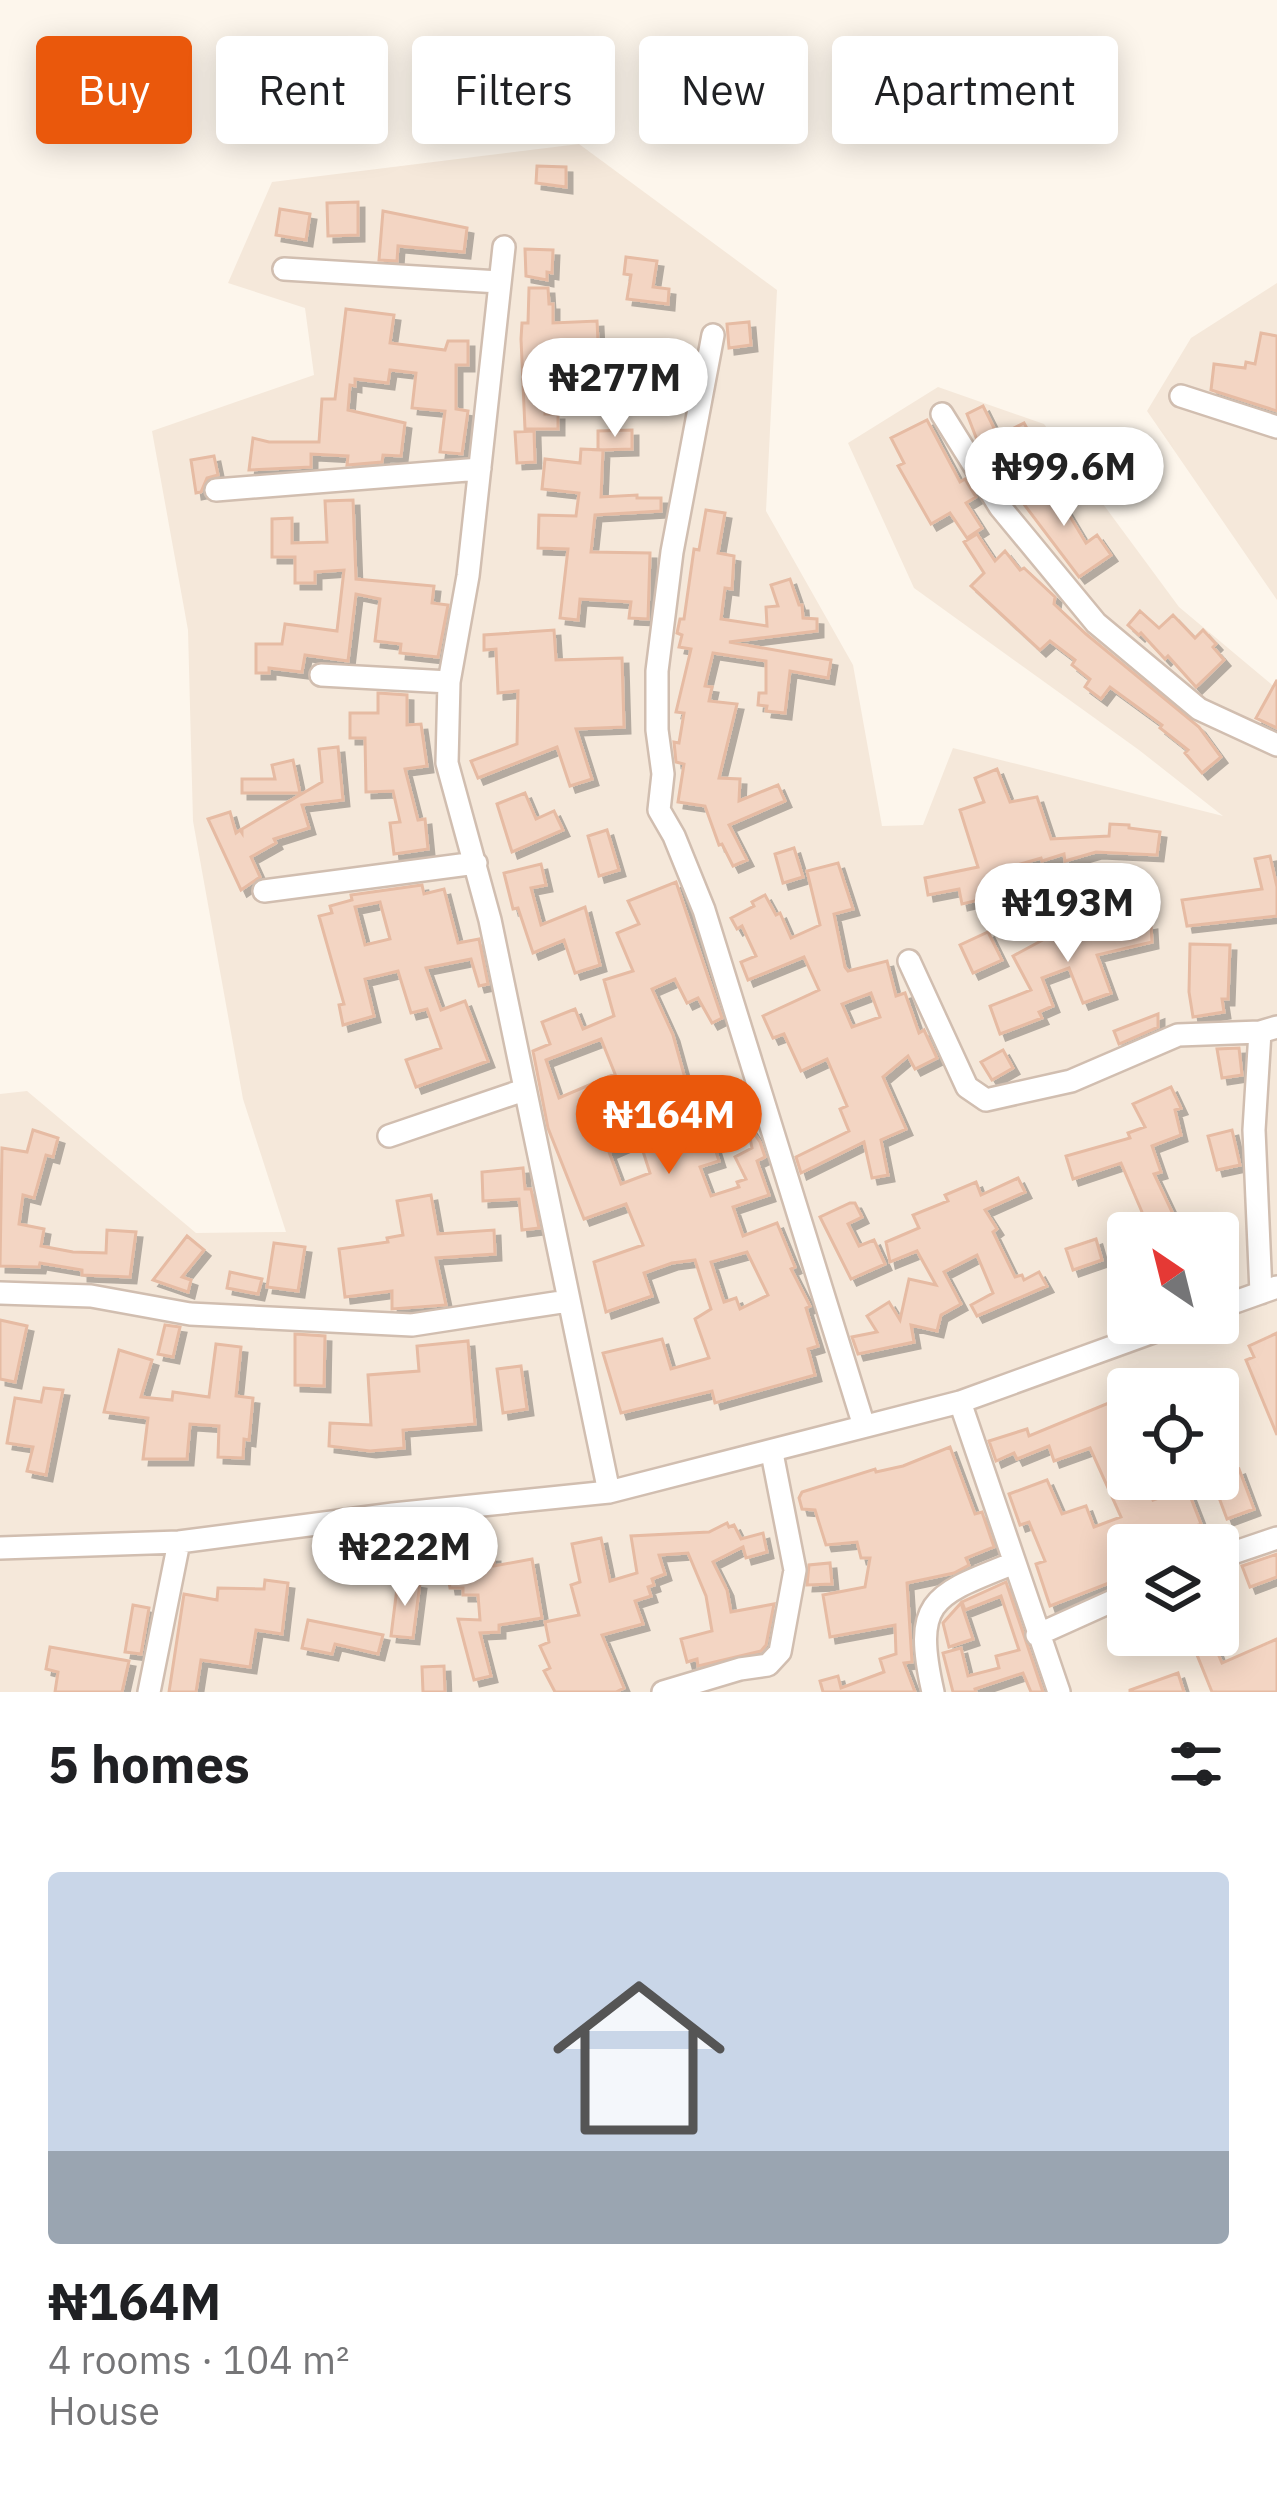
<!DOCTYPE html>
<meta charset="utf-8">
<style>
:root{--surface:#fff;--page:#f2f2f2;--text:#202124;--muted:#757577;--accent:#ea580c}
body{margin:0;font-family:"IBM Plex Sans",sans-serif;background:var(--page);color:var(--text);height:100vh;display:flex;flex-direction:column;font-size:45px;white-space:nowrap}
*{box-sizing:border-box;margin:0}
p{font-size:39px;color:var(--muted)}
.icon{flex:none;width:66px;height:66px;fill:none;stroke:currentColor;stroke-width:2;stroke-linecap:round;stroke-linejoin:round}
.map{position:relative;height:1692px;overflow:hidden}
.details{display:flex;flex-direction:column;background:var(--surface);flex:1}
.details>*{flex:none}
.hud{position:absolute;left:36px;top:36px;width:1206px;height:108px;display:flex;gap:24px}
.needle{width:78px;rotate:325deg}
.buttons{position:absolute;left:1107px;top:1212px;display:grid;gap:24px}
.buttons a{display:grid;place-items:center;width:132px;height:132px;border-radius:12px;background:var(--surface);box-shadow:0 6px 30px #0003;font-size:60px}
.price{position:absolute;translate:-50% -102px;padding:0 27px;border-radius:42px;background:#fff;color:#222;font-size:39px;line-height:78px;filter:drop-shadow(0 3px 6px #0008)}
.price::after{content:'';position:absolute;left:50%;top:72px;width:36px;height:27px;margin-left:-18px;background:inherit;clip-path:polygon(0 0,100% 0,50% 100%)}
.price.current{background:var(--accent);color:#fff}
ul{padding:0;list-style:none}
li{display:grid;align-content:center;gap:24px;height:636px;padding:0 48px}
li span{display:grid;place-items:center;height:372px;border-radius:12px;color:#555}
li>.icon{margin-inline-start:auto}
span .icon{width:216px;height:216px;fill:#fffc;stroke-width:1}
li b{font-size:51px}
h2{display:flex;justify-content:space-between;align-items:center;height:144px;padding:0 48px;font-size:51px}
.pill{padding:0 42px;border-radius:12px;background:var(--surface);box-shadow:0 6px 30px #0003;font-size:42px;line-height:108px}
.pill.current{background:var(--accent);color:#fff}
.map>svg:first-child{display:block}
</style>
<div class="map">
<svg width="1277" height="1692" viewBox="0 0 1277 1692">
<defs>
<filter id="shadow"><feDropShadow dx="6" dy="6" stdDeviation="0" flood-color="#0004"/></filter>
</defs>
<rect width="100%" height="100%" fill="#fdf6ec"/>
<path fill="#f5e8da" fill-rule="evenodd" d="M579 144 777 290 766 511 853 665 882 826 923 825 953 748 1223 816 1139 750 914 588 848 443 938 387 1044 424 1179 607 1277 689V1692H0V1094L27 1091 196 1233 286 1232 243 1099 193 821 188 630 152 431 314 375 305 308 228 283 272 182ZM1128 1233H1218V1323H1128ZM1128 1389H1218V1479H1128ZM1128 1545H1218V1635H1128Z
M1277 283V600L1147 411 1191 338Z"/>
<path fill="#f3d5c3" stroke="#e6bba3" stroke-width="3" fill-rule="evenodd" filter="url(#shadow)" d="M537 166 566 167V187L536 183Z
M358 202V235L328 236 327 203Z
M280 209 310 214 306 240 276 235Z
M383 211 467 228 464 252 398 246 397 261 379 260Z
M525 249 553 250 552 273 547 272V280L526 276Z
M626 257 657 261 653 287 669 289 668 304 627 299 631 275 624 274Z
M529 288H548L549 304H553V323L597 321 598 342 592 343 593 387 545 386V414H558V429H525L521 339 522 323H528Z
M346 309 394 315 390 343 445 350 448 341H468V365H456V409L468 411 462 454 440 452 445 411 412 408 416 373 390 370 388 383 355 379V386L350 385 348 410 405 423 401 456 383 455 382 462 347 465 348 456 311 454V467L249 470 253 438 269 442H319L322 399H335Z
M749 322 751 345 729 348 727 324Z
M1261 333 1277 336V411L1211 390 1214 364 1245 368 1246 362 1255 364Z
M983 406 998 436 1024 423 1034 441 1004 456 1014 470 999 477 979 445 967 414Z
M927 420 960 482 965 479 976 497 966 503 982 528 967 538 950 513 931 524 898 466 904 463 891 438Z
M632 430V449L598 450V431Z
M534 431 535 462 517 463 515 432Z
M581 449 603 450 601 497 637 495V498H661V511L595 515 591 552 650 553 648 619 629 618 631 602 580 599 578 620 560 618 568 549 538 548 539 515 576 516 579 493 542 489 545 459 580 463Z
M214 456 218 475 207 478 201 492 196 493 191 460Z
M1047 478 1086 543 1097 535 1111 555 1079 577 1020 499Z
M353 500 356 579 434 586 432 603 448 605 438 657 400 653 401 644 375 641 380 599 356 594 348 661 305 655 302 672 269 668V673H256V644H282L285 624 337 631 344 570 315 572V583H295V557H272V519L292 518V543L327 542 325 501Z
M706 510 725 513 718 553 734 556 732 589 725 588 721 619 767 626 766 607 778 606 771 585 790 579 799 605H802L803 618 817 619V631L729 642 831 660 828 678 790 671 785 713 766 711 767 706 758 705 759 693H766V661L713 653 705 686 712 687 709 701 737 704 719 778 740 779 739 801 778 785 785 801 729 825 747 860 733 866 722 844 719 845 705 806 678 802 684 764 676 762 674 742 679 743 684 713 676 712 691 649 679 647 682 635 677 633 680 619H684L694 549 699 550Z
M977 534 995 561 1005 551 1020 570 1024 568 1055 597 1054 604 1086 634 1199 727 1221 757 1202 773 1185 753 1188 750 1160 728 1162 725 1110 687 1101 699 1085 687 1090 679 1072 665 1075 660 1050 641 1040 650 971 586 984 573 964 542Z
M1140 611 1159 628 1173 615 1195 638 1203 630 1216 644 1213 647 1224 660 1196 687 1168 656 1165 659 1141 633 1139 635 1128 625Z
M554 630 556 660 622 658 624 727 576 729 592 779 570 786 557 747 478 778 471 761 517 744 518 691 498 693 496 649 484 650V635Z
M1277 680V728L1256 718Z
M378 693 407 695V725L421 724 427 766 405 769 418 820 425 819 428 849 394 854 390 823 400 822 393 791 366 792 365 738H350V713H378Z
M338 747 343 800 302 805 309 828 274 839 276 843 251 857 260 877 241 890 208 819 230 812 236 833 240 830 242 833V829L322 782 319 749Z
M293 760 300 793H242V779H275L272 765Z
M997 769 1010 802 1037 797 1051 839 1109 836 1110 824 1129 825V828L1160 832 1157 855 1096 852 1065 861 1064 854 1042 861 1041 858 993 872 1000 884 978 897 979 900 962 904 959 889 928 895 925 878 978 867 960 810 984 802 975 778Z
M525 793 536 819 554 811 563 830 512 852 497 804Z
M607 830 619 870 599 876 588 836Z
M794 848 803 877 783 883 775 854Z
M1270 856 1277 887V916L1187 926 1182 900 1262 889 1255 859Z
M838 863 853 909 834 914 845 967 848 971 887 961 896 996 905 993 919 1033 924 1030 937 1058 915 1069 908 1056 883 1077 906 1129 881 1140 888 1175 872 1178 864 1142 801 1173 796 1157 849 1131 840 1109 847 1106 827 1059 801 1071 784 1034 773 1038 763 1016 819 990 804 957 748 980 741 962 756 956 742 926 737 929 731 918 754 906 752 902 765 895 776 915 780 913 791 938 820 925 807 871ZM871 993 880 1017 852 1027 842 1004Z
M541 864 546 885 531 888 541 925 585 907 600 965 575 973 564 940 533 953 518 908 513 909 504 873Z
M676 882 722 1018 712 1023 698 998 687 1003 675 979 652 989 673 1035 688 1089 698 1087 699 1092 741 1081 753 1118 741 1120 737 1103 664 1120 676 1151 712 1139 719 1161 700 1167 711 1196 739 1187 737 1182 746 1179 735 1157 752 1148 747 1123 760 1142 765 1157 757 1161 769 1195 733 1207 743 1236 777 1223 795 1267 791 1269 810 1306 806 1308 818 1346 808 1349 815 1375 715 1403 712 1391 621 1413 603 1353 662 1339 671 1369 709 1358 695 1319 711 1309 695 1260 672 1263 644 1273 652 1296 606 1312 594 1262 643 1245 626 1204 584 1219 548 1128 533 1051 550 1044 542 1022 575 1009 583 1029 614 1016 604 980 633 971 617 933 639 924 628 901ZM601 1039 615 1074 559 1098 546 1060ZM639 1139 650 1173 621 1184 609 1152ZM747 1252 768 1295 740 1309 736 1298 724 1302 711 1262Z
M422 885 424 894 444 889 458 943 479 939 488 984 479 986 471 959 426 968 441 1010 465 1001 488 1061 416 1087 406 1060 441 1048 427 1009 411 1013 398 971 365 979 374 1016 343 1025 339 1005 344 1004 319 916 332 913 330 906 352 900 351 895ZM380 902 390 939 365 945 355 907Z
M1103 914 1107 925 1139 919 1140 926 1151 924 1152 942 1097 955 1111 993 1083 1003 1069 968 1042 978 1053 1006 1039 1012 1042 1018 1000 1034 990 1006 1031 990 1013 956 1050 936 1048 929Z
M988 932 1002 960 973 973 960 945Z
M1190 944 1230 945 1228 999H1222L1224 1012 1193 1017 1189 992Z
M1158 1014V1027L1119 1044 1114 1031Z
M1239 1048 1242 1075 1222 1078 1217 1049Z
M1003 1050 1013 1068 992 1080 981 1062Z
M1171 1087 1181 1108 1175 1110 1181 1135 1152 1146 1161 1172 1154 1174 1182 1233H1151L1121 1163 1073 1179 1066 1156 1130 1138 1128 1133 1145 1127 1133 1104Z
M33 1130 58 1138 53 1157 46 1155 34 1198 23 1195 19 1224 44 1229 41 1246 73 1252 106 1253 107 1230 136 1232 130 1277 82 1275V1270L40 1263 39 1267 0 1266 2 1148 27 1152Z
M1232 1130 1240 1165 1217 1170 1208 1136Z
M523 1168 525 1189H531L539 1228 522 1230 519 1199 483 1201 482 1172Z
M1018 1178 1025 1192 985 1210 997 1229 993 1232 1015 1277 1022 1275 1024 1280 1039 1272 1047 1286 977 1316 971 1305 993 1293 977 1255 944 1272 961 1304 941 1315 937 1331 911 1325 914 1342 858 1354 852 1337 877 1332 867 1316 889 1302 900 1320 909 1279 936 1285 917 1251 890 1262 886 1242 919 1228 913 1215 948 1201 945 1195 976 1182 981 1195Z
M431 1195 438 1234 494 1230 495 1254 436 1258 446 1305 392 1309V1291L345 1297 339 1249 388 1242 387 1238 403 1235 397 1201Z
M850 1203H855L862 1217 848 1224 859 1246 874 1240 885 1264 851 1279 820 1217Z
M187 1236 204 1250 182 1277 191 1280 188 1292 153 1280Z
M1096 1239 1102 1260 1073 1270 1066 1249Z
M274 1243 305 1247 298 1291 267 1287Z
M230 1272 262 1279 258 1294 227 1288Z
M0 1320 27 1326 15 1382 0 1379Z
M165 1325 180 1327 173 1357 158 1354Z
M1277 1333V1435L1246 1360 1254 1357 1249 1346Z
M295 1334 325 1336 324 1386 295 1385Z
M468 1341 475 1424 403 1430 404 1448 370 1451 329 1446 330 1423 371 1425 368 1375 419 1371 417 1346Z
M216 1344 241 1347 236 1396 253 1398 249 1440 244 1439 243 1458 218 1457 219 1426 190 1424 187 1459H143L148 1418 104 1412 119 1350 152 1360 141 1397 172 1400 173 1392 209 1397Z
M521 1366 527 1409 503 1413 497 1369Z
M44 1388 63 1390 46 1475 27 1471 33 1447 7 1443 15 1398 41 1402Z
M1128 1395V1410L1113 1415 1128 1448V1479H1145L1153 1500 1187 1488 1201 1524 1151 1545H1128V1549L1120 1552 1127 1576 1050 1606 1036 1564 1045 1561 1029 1522 1020 1525 1009 1494 1047 1480 1062 1514 1086 1506 1094 1527 1121 1517 1090 1448 1054 1461 1049 1446 1017 1459 1014 1453 996 1461 989 1441 1027 1429 1029 1436Z
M950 1447 975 1514 982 1512 994 1547 966 1558 969 1565 954 1573 907 1583 912 1662 904 1663 915 1692H823L820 1681 838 1676 841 1688 884 1672 880 1659 896 1654 895 1625 830 1637 823 1595 865 1587 870 1558H861L857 1542 826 1545 815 1510 802 1509 799 1498 802 1492 875 1469 876 1472 903 1466Z
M1239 1469 1254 1509 1227 1519 1212 1479Z
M727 1523 729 1527 734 1525 741 1539 763 1533 767 1552 746 1558 743 1547 713 1562 727 1590 731 1612 774 1604 766 1645 761 1651 698 1666 697 1659 687 1662 681 1639 712 1631 706 1596 688 1553 659 1555 665 1574 652 1579 654 1585 648 1587 651 1596 635 1601 643 1624 602 1635 624 1688 616 1692H555L544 1671 550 1668 540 1646 549 1642 545 1622 579 1615 571 1585 580 1582 572 1544 601 1538 610 1581 637 1573 631 1536 709 1532Z
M1277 1554V1577L1250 1587 1242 1566Z
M494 1556V1566L532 1559 542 1618 499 1625V1632L480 1633 491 1676 474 1680 458 1619 480 1620 478 1595H463V1588H450L445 1559Z
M830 1563 832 1584 807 1585 809 1565Z
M265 1580 288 1583 282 1634 256 1630 250 1667 201 1660 196 1692H169L184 1594 217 1600 218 1588 264 1589Z
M398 1580 420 1583 413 1638 391 1636Z
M1006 1582 1043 1692H1031L1023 1673 975 1689 976 1692H953L943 1653 961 1648 968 1676 999 1668 996 1656 1019 1650 1001 1596 965 1610 962 1602Z
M961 1603 973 1639 949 1647 943 1623Z
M133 1605 149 1608 141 1654 125 1652Z
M308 1620 383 1635 378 1654 335 1644 332 1654 302 1648Z
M1204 1635H1210L1222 1663 1277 1639V1692H1212L1191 1640Z
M50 1647 129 1661 122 1692H55L58 1672 46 1669Z
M444 1666 445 1692H423L422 1667Z
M1178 1673 1184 1692H1130V1690Z"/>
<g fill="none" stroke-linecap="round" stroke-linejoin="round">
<g stroke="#d1beb0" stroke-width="26">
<path id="minor" d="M504 247 468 576 449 682 447 763 490 920 609 1492
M284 269 499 282
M713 335 672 552 657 671V730L663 774 659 810 674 836 704 910 864 1426
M1181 396 1277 427
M942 414 1000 507 1096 623 1199 709 1277 745
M216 490 480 469
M321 675 449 682
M264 891 476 863
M909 961 967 1087 986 1100 1071 1081 1178 1035 1260 1032 1277 1027
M1260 1032 1254 1130 1261 1293
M389 1136 524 1090
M0 1293 91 1296 190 1314 412 1325 568 1301
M1218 1308 1277 1287
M960 1402 1059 1692
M0 1548 179 1542 393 1514 609 1492 960 1402 1178 1323
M1218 1558 1277 1538
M1037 1635 1128 1594
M149 1692 179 1542
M663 1692 740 1669 768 1665 780 1652 795 1570 772 1453
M933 1692C912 1599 934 1595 1014 1563"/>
</g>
<use href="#minor" stroke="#fff" stroke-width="21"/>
</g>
</svg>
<div class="buttons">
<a><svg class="needle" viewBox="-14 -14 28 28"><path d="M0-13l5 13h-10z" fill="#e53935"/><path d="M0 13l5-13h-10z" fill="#757577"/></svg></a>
<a><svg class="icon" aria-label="locate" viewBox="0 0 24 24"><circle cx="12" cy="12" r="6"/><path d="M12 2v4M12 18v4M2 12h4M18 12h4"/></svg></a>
<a><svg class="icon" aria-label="layers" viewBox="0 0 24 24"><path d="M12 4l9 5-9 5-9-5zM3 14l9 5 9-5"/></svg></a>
</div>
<b class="price" style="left:615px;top:440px">₦277M</b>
<b class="price" style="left:1064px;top:529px">₦99.6M</b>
<b class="price" style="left:1068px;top:965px">₦193M</b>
<b class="price current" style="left:669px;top:1177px">₦164M</b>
<b class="price" style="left:405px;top:1609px">₦222M</b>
<div class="hud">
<a class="pill current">Buy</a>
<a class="pill">Rent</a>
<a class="pill">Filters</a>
<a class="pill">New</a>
<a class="pill">Apartment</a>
</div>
</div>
<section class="details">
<h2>5 homes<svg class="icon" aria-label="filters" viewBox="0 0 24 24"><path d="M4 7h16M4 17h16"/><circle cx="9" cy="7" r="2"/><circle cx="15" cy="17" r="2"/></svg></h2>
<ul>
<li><span style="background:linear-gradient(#c9d6e8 75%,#9aa5b1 0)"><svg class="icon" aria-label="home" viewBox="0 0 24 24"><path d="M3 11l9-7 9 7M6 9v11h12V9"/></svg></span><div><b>₦164M</b><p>4 rooms · 104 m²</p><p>House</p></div></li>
</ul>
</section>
